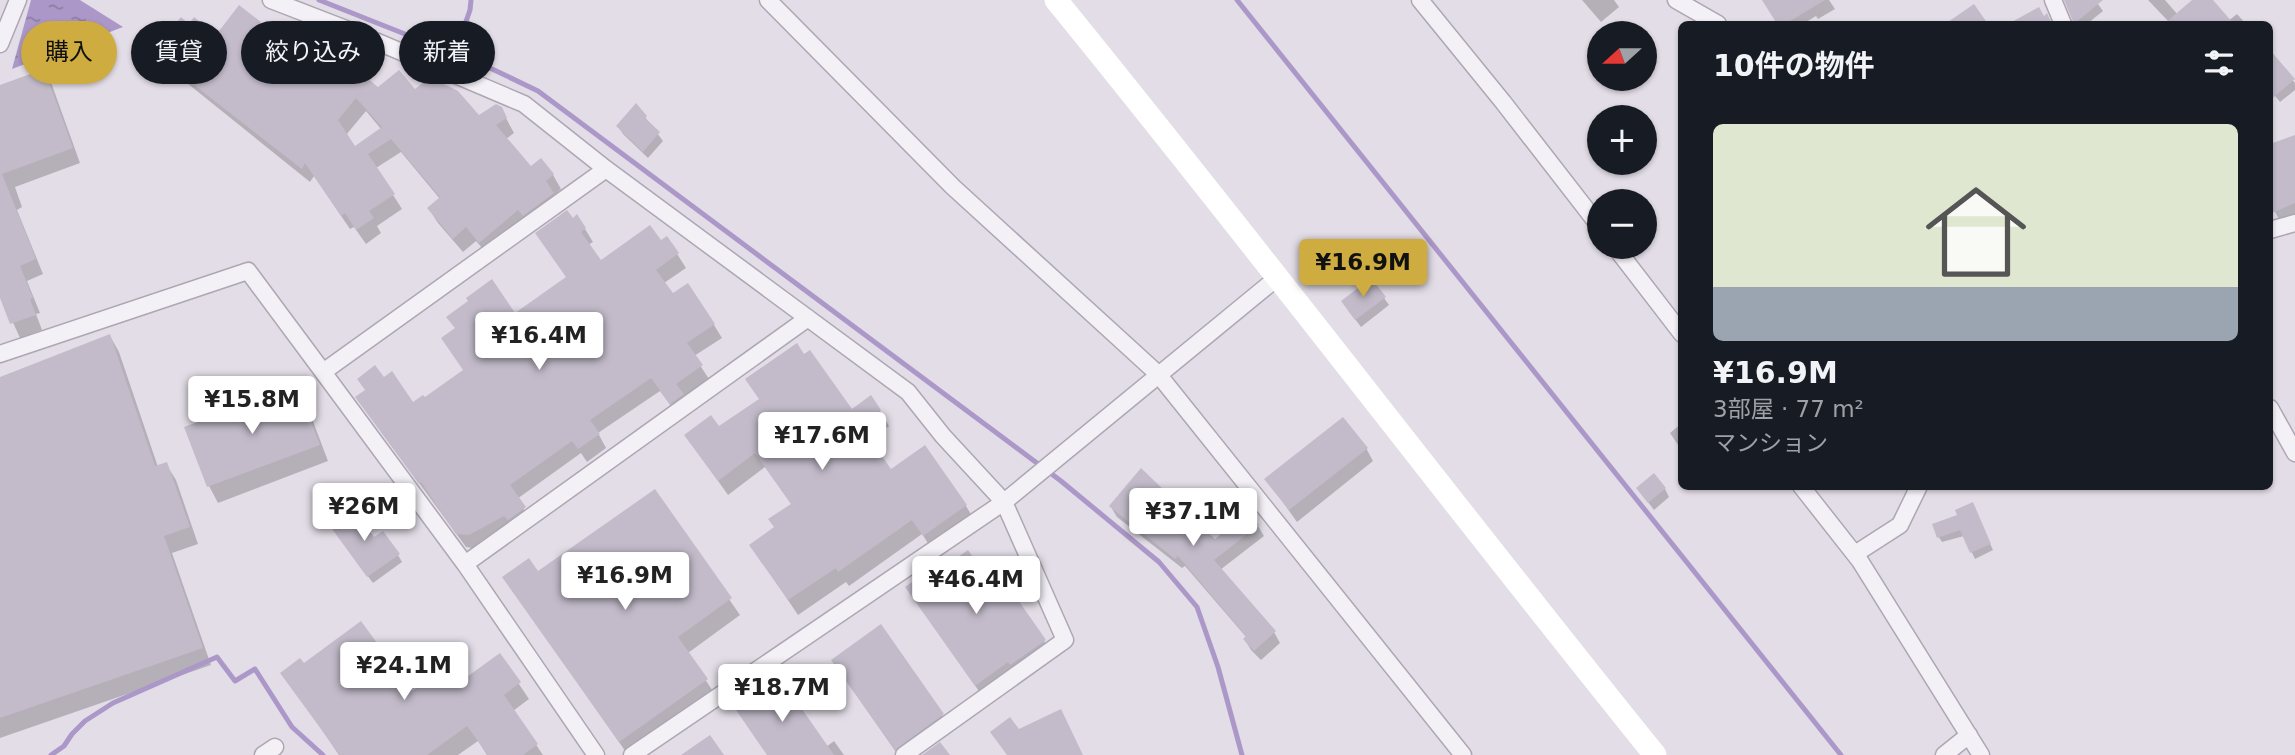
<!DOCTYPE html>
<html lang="ja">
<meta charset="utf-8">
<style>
:root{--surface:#171b24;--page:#20242c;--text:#f1f3f6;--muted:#9ea1a6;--accent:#cfac40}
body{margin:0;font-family:"DejaVu Sans","Noto Sans JP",sans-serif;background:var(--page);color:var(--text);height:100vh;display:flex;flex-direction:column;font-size:26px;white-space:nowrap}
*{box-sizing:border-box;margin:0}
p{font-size:23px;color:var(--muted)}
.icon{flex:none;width:38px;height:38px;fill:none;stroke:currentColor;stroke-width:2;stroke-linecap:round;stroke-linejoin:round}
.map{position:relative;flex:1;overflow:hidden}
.drawer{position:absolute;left:1678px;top:21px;width:595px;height:469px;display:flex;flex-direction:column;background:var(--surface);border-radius:10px;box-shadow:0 2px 5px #0004}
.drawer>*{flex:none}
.banner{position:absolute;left:21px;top:21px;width:665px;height:63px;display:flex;gap:14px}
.needle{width:46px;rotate:249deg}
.controls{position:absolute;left:1587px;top:21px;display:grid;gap:14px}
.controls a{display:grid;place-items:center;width:70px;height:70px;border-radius:50%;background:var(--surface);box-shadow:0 2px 5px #0004;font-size:35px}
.price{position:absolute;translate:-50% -60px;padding:0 16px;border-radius:7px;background:#fff;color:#222;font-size:23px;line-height:46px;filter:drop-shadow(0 2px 4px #0008)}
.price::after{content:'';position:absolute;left:50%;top:42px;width:21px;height:16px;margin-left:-10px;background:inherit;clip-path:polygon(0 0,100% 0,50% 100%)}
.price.current{background:var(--accent);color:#111}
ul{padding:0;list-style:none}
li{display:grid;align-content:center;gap:14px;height:371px;padding:0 35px}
li span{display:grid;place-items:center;height:217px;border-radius:10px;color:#555}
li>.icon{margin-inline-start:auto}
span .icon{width:126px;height:126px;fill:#fffc;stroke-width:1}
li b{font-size:30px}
h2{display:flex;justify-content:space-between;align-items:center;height:84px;padding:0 35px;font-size:30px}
.tag{padding:0 24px;border-radius:32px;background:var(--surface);box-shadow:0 2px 5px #0004;font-size:24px;line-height:63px}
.tag.current{background:var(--accent);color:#111}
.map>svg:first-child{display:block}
</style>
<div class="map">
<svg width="2295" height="755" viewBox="0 0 2295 755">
<defs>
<pattern id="water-ripples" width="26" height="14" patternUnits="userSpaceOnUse" patternTransform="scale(1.75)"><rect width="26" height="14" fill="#ac98c8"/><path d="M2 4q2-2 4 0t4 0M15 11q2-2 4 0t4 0" fill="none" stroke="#8d7ca4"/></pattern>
</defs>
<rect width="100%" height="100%" fill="#e3dde7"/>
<path fill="url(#water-ripples)" d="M31 0H80L123 27 12 69Z"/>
<path fill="#0003" fill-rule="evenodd" d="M1582 0H1614L1619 7 1601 22Z
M1764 0H1829L1835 9 1818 19 1816 16 1803 24H1779Z
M2066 0H2095L2103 11 2087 24H2079Z
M2148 0H2165L2178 15 2194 0H2210L2228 21 2237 14 2246 24H2165L2168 21Z
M240 7 260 24 269 38 299 62 323 64 378 89 415 91 479 117 501 109 514 133 506 139 530 169 553 175 561 189 553 196 561 209 489 256 476 241 463 252 438 223 429 209 440 199 401 152 376 168 402 209 377 226 381 233 366 244 354 227 350 229 314 176 310 182 182 79 160 45 189 26 216 37ZM366 111 381 129 354 148 346 135Z
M2270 53 2295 83V90L2280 102 2271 91 2270 93Z
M43 71 52 85 80 163 15 187 22 207 17 210 43 274 27 281 40 313 36 314 42 330 20 338 0 294V87Z
M645 117 663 141 648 158 623 134 618 126Z
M2295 137V215L2280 222 2270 201V181L2274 179 2270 170V148Z
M572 220 585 229 593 242 588 245 601 262 660 242 667 238 686 268 664 283 673 295 714 325 722 338 694 356 709 379 684 397 690 409 679 417 660 391 598 433 606 448 587 462 581 453 517 499 532 522 478 549 466 547 357 398 383 380 413 404 425 400 464 371 456 329 449 317 515 315 567 278 537 234Z
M1384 298 1389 305 1361 327 1348 310Z
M110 336 119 352 158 467 166 464 176 480 198 544 172 553 211 665 0 738V379Z
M747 380 851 411H880L889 426 869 440 891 471 966 506 975 521 933 551 922 534 849 586 846 582 798 615 751 545 775 528 792 505 765 467 728 495 686 436 719 429 760 400Z
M296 387 306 403 328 461 218 503 209 486 186 428Z
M1682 423V451L1670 433Z
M1366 448 1373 461 1297 522 1267 480Z
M1638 489H1665L1669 497 1654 510Z
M654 491 740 615 688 653 716 696 628 755 504 578 538 574Z
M1111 507 1215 542 1258 526 1264 536 1220 570 1274 632 1280 643 1261 660 1251 650 1245 640 1247 638 1185 566 1182 568 1117 517Z
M1975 511 1993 550 1975 559 1964 536 1942 542 1938 536Z
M336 534 373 540 398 555 402 562 373 583Z
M938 573 984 576 1044 641 1051 653 983 697 907 588Z
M500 656 529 699 513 711 543 755H487L478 741 458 755H339L283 673 304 666 411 693 464 681Z
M843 676 942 715 952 731 916 755H898Z
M834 741 844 755H768L826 747Z"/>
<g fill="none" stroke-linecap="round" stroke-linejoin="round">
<path stroke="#ac98c8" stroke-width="5" d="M319 0 473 61
M1237 0 1841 755
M455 53 470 10 471 0
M490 68 538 91 1061 481 1159 562 1197 607 1218 667 1242 755
M51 755 64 746 72 734 85 721 113 703 217 657 235 681 255 669 292 727 323 755"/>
</g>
<path fill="#c3bbca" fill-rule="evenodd" d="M1762 0H1825L1785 24H1777Z
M2064 0H2103L2074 24Z
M2192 0H2213L2234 24H2164Z
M1974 4 1988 24H1945Z
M239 5 261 22 257 28 299 60 307 49 323 61 332 50 378 87 399 70 415 89 430 77 458 91 479 115 496 104 502 107 507 118 496 125 531 166 541 158 554 174 546 181 554 193 523 216 518 210 479 243 466 227 453 239 427 208 440 197 391 139 368 154 395 194 369 211 374 218 356 230 345 213 341 216 305 163 302 169 203 92 172 65 176 60 158 45 181 17 189 24 194 17 216 35ZM356 98 382 127 355 146 338 120Z
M2039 7 2044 16 2047 13 2052 24H2008Z
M2270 50 2295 79 2270 100Z
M44 69 73 148 2 174 36 259 20 266 33 298 30 299 36 315 10 324 0 298V85Z
M636 103 647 116 645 118 660 132 643 152 616 126Z
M2295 135V203L2270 214V144Z
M567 210 573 218 577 214 586 228 581 232 601 260 650 225 661 240 667 236 679 253 656 270 673 293 688 283 715 324 687 343 703 365 676 384 684 394 670 404 651 378 590 420 600 434 578 449 572 441 510 485 526 507 508 520 504 516 469 535 456 534 421 482 419 484 355 397 365 390 357 379 375 365 384 377 392 371 413 402 423 395 425 397 463 370 441 338 455 328 446 317 468 301 466 298 492 279 515 313 566 277 535 233Z
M1371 278 1386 297 1355 320 1341 301Z
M110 334 155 466 167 462 190 527 164 536 203 648 0 718V377Z
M797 343 804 354 810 350 852 409 871 395 881 410 860 425 891 469 925 445 967 505 923 536 912 520 838 572 836 568 788 600 749 545 774 527 768 519 791 504 755 453 718 481 684 435 711 415 719 426 759 399 745 379Z
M297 385 320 445 207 487 184 427Z
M1343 417 1368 448 1289 510 1264 479Z
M1141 468 1215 539 1248 511 1259 525 1214 560 1276 631 1254 651 1243 639 1246 636 1178 556 1175 559 1109 506Z
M1654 473 1666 488 1648 503 1636 488Z
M655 489 732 598 678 637 708 679 619 742 502 577 529 558 538 571Z
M1973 502 1991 544 1970 553 1960 530 1937 538 1932 524 1957 515 1955 510Z
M353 509 374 537 383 531 400 554 367 577 330 526Z
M968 550 985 574 995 567 1046 640 1010 665 1008 662 975 686 905 587 935 566 939 570Z
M361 621 412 691 453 663 464 679 500 653 521 682 504 695 538 744 523 755H488L467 726 427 755H340L280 673 300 658 304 663Z
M881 624 944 714 895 750 831 660Z
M781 679 834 755H767L736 710Z
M1061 709 1083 755H1007L990 732 1010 717 1019 729Z
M710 735 724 755H681Z
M940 742 950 755H922Z"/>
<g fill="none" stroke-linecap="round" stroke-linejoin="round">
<g stroke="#aea6b4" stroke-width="19">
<path id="street" d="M271 0 359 34 524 104 606 169 908 392 943 436 1004 502 1065 640 904 755
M768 0 953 187 1158 374 1463 755
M1420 0 1503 102 1600 227
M1676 0 1718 24
M2053 0 2063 24
M0 44 18 0
M2270 230 2295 223
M1615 247 1682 334
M0 354 248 271 323 372
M2270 408 2295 453
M1801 486 1860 561 1981 755
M1855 554 1900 525 1919 486
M465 564 808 318
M263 755 275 747
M596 755 465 564 323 372 606 169
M632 755 1004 502 1278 277
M1944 755 1969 735"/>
</g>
<use href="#street" stroke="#f3f0f6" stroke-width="16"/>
<path stroke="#fff" stroke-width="23" d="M1056 0C1259 249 1453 505 1655 755"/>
</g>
</svg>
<div class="controls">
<a><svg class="needle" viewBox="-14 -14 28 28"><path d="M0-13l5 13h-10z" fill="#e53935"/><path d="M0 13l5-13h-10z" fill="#9ea1a6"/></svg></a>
<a>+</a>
<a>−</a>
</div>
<b class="price current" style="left:1363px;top:299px">¥16.9M</b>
<b class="price" style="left:539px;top:372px">¥16.4M</b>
<b class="price" style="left:252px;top:436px">¥15.8M</b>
<b class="price" style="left:822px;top:472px">¥17.6M</b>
<b class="price" style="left:364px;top:543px">¥26M</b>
<b class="price" style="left:1193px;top:548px">¥37.1M</b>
<b class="price" style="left:625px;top:612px">¥16.9M</b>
<b class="price" style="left:976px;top:616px">¥46.4M</b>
<b class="price" style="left:404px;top:702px">¥24.1M</b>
<b class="price" style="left:782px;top:724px">¥18.7M</b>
<div class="banner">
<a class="tag current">購入</a>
<a class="tag">賃貸</a>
<a class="tag">絞り込み</a>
<a class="tag">新着</a>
</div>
<section class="drawer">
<h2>10件の物件<svg class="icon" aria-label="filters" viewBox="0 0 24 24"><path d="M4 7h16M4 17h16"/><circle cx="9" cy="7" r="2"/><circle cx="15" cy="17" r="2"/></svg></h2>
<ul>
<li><span style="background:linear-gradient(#dfe7d0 75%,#9aa5b1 0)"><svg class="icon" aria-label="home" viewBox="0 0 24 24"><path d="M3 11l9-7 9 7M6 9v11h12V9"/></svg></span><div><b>¥16.9M</b><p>3部屋 · 77 m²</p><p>マンション</p></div></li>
</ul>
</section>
</div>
